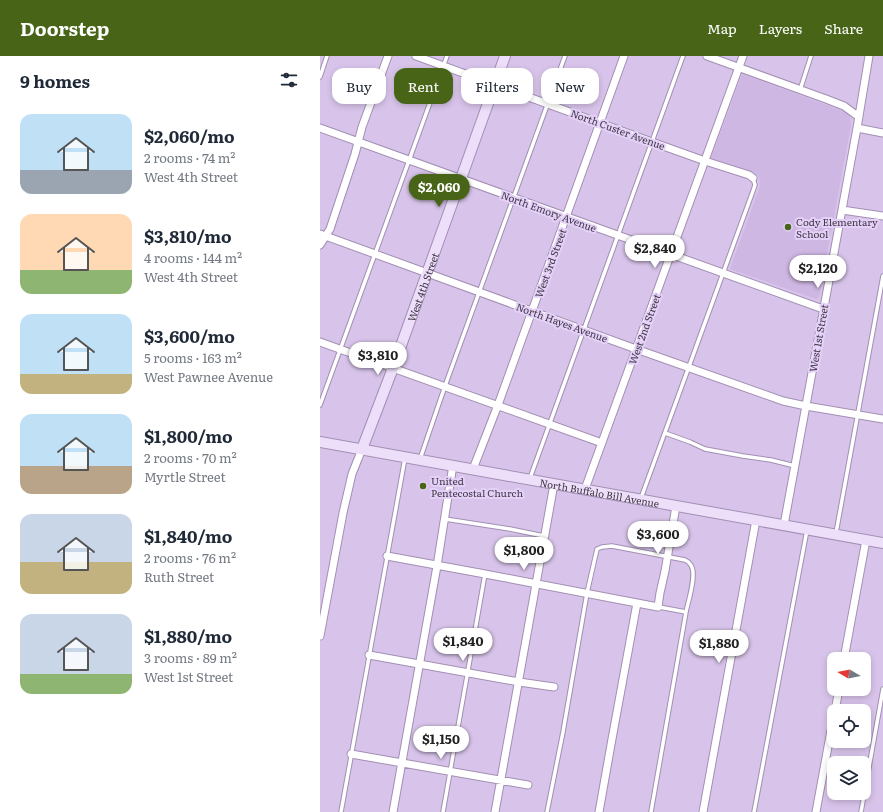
<!DOCTYPE html>
<meta charset="utf-8">
<style>
:root{--surface:#fff;--page:#f2f2f3;--text:#1f2937;--muted:#747a83;--accent:#476417}
body{margin:0;font-family:Literata,serif;background:var(--page);color:var(--text);height:100vh;display:flex;flex-direction:column;font-size:15px;white-space:nowrap}
*{box-sizing:border-box;margin:0}
p{font-size:13px;color:var(--muted)}
.icon{flex:none;width:22px;height:22px;fill:none;stroke:currentColor;stroke-width:2;stroke-linecap:round;stroke-linejoin:round}
.map{position:relative;flex:1;overflow:hidden}
.side{display:flex;flex-direction:column;background:var(--surface);width:320px}
.side>*{flex:none}
.hud{position:absolute;left:12px;top:12px;width:380px;height:36px;display:flex;gap:8px}
.needle{width:26px;rotate:280deg}
.tools{position:absolute;left:507px;top:596px;display:grid;gap:8px}
.tools a{display:grid;place-items:center;width:44px;height:44px;border-radius:8px;background:var(--surface);box-shadow:0 2px 6px #0003;font-size:20px}
.price{position:absolute;translate:-50% -34px;padding:0 9px;border-radius:14px;background:#fff;color:#222;font-size:13px;line-height:26px;filter:drop-shadow(0 1px 2px #0008)}
.price::after{content:'';position:absolute;left:50%;top:24px;width:12px;height:9px;margin-left:-6px;background:inherit;clip-path:polygon(0 0,100% 0,50% 100%)}
.price.active{background:var(--accent);color:#fff}
ul{padding:0;list-style:none}
li{display:flex;align-items:center;gap:12px;height:100px;padding:0 20px}
li span{display:grid;place-items:center;flex:none;width:112px;height:80px;border-radius:12px;color:#555}
li>.icon{margin-inline-start:auto}
span .icon{width:48px;height:48px;fill:#fffc;stroke-width:1}
li b{font-size:17px}
h2{display:flex;justify-content:space-between;align-items:center;height:48px;padding:0 20px;font-size:17px}
.pill{padding:0 14px;border-radius:12px;background:var(--surface);box-shadow:0 2px 6px #0003;font-size:14px;line-height:36px}
.pill.active{background:var(--accent);color:#fff}
header{display:flex;align-items:center;gap:24px;box-sizing:border-box;height:56px;padding:0 20px;background:var(--accent);color:#fff}
header strong{font-size:19px}
nav{display:flex;gap:22px;margin-inline-start:auto;font-size:14px}
main{display:flex;flex:1;min-height:0}
.map>svg:first-child{display:block}
</style>
<header>
<strong>Doorstep</strong>
<nav><a>Map</a><a>Layers</a><a>Share</a></nav>
</header>
<main>
<section class="side">
<h2>9 homes<svg class="icon" aria-label="filters" viewBox="0 0 24 24"><path d="M4 7h16M4 17h16"/><circle cx="9" cy="7" r="2"/><circle cx="15" cy="17" r="2"/></svg></h2>
<ul>
<li><span style="background:linear-gradient(#bfe0f5 70%,#9aa5b1 0)"><svg class="icon" aria-label="home" viewBox="0 0 24 24"><path d="M3 11l9-7 9 7M6 9v11h12V9"/></svg></span><div><b>$2,060/mo</b><p>2 rooms · 74 m²</p><p>West 4th Street</p></div></li>
<li><span style="background:linear-gradient(#ffd9b3 70%,#8fb573 0)"><svg class="icon" aria-label="home" viewBox="0 0 24 24"><path d="M3 11l9-7 9 7M6 9v11h12V9"/></svg></span><div><b>$3,810/mo</b><p>4 rooms · 144 m²</p><p>West 4th Street</p></div></li>
<li><span style="background:linear-gradient(#bfe0f5 75%,#c2b280 0)"><svg class="icon" aria-label="home" viewBox="0 0 24 24"><path d="M3 11l9-7 9 7M6 9v11h12V9"/></svg></span><div><b>$3,600/mo</b><p>5 rooms · 163 m²</p><p>West Pawnee Avenue</p></div></li>
<li><span style="background:linear-gradient(#bfe0f5 65%,#b9a48a 0)"><svg class="icon" aria-label="home" viewBox="0 0 24 24"><path d="M3 11l9-7 9 7M6 9v11h12V9"/></svg></span><div><b>$1,800/mo</b><p>2 rooms · 70 m²</p><p>Myrtle Street</p></div></li>
<li><span style="background:linear-gradient(#c9d6e8 60%,#c2b280 0)"><svg class="icon" aria-label="home" viewBox="0 0 24 24"><path d="M3 11l9-7 9 7M6 9v11h12V9"/></svg></span><div><b>$1,840/mo</b><p>2 rooms · 76 m²</p><p>Ruth Street</p></div></li>
<li><span style="background:linear-gradient(#c9d6e8 75%,#8fb573 0)"><svg class="icon" aria-label="home" viewBox="0 0 24 24"><path d="M3 11l9-7 9 7M6 9v11h12V9"/></svg></span><div><b>$1,880/mo</b><p>3 rooms · 89 m²</p><p>West 1st Street</p></div></li>
</ul>
</section>
<div class="map">
<svg width="563" height="756" viewBox="0 0 563 756">
<rect width="100%" height="100%" fill="#d8c4ea"/>
<path fill="#ceb7e3" d="M422 18 526 56 530 61 531 69 499 241 496 243 410 213 440 130 439 121 435 117 391 102Z"/>
<g fill="none" stroke-linecap="round" stroke-linejoin="round">
<g stroke="#a28fb3" stroke-width="5.5">
<path id="lane" d="M0 21 7 0
M480 34 491 0
M0 349 127 0
M345 377 370 386 385 393 423 400 451 404 475 410
M100 403 125 330 245 0
M210 422 363 0
M321 442 433 135 435 129 433 122
M125 463 190 473 224 480
M516 477 563 220
M339 551 366 556
M21 756 85 402
M123 756 165 518
M227 756 243 676 267 537 277 493 282 491 292 490 365 504C367 505 369 506 370 508 378 516 368 546 366 556L331 756
M434 756 487 474
M541 756 563 633"/>
</g>
<g stroke="#a28fb3" stroke-width="9">
<path id="street" d="M96 0 332 86 385 105 429 119 433 122
M387 0 506 43 524 50 539 61
M0 72 503 253
M537 72 563 77
M522 154 563 160
M0 178 316 293 463 345 486 350 563 363
M0 189 10 173 35 98 42 71 68 0
M0 286 282 387
M153 413 178 349 212 255 304 0
M265 433 423 0
M464 469 537 72 549 0
M67 500 165 518 338 551 340 537 345 515 356 450
M0 580 23 457 32 418 42 393
M49 599 199 626 234 631
M524 603 546 484
M515 655 519 633
M31 698 208 729
M73 756 117 510 133 409
M175 756 234 428
M279 756 292 683 317 547
M383 756 436 464
M496 756 514 658"/>
</g>
<g stroke="#a28fb3" stroke-width="12">
<g id="secondary">
<path id="s1" d="M0 386 563 487"/>
<path id="s2" d="M42 393 73 312 185 0"/>
</g>
</g>
<use href="#lane" stroke="#fff" stroke-width="3.5"/>
<use href="#street" stroke="#fff" stroke-width="7"/>
<use href="#secondary" stroke="#eddefa" stroke-width="10"/>
</g>
<g fill="#476417" stroke="#e5d1f8" stroke-width="1.5">
<circle cx="468" cy="171" r="4"/>
<circle cx="103" cy="430" r="4"/>
</g>
<g text-anchor="middle" dominant-baseline="central" stroke-width="4" stroke-linejoin="round" paint-order="stroke">
<g font-size="10" fill="#3f3746" stroke="#e5d1f8">
<text transform="translate(298 73) rotate(20)">North Custer Avenue</text>
<text transform="translate(229 155) rotate(20)">North Emory Avenue</text>
<text transform="translate(230 207) rotate(-70)">West 3rd Street</text>
<text stroke="none"><textPath href="#s2" startOffset="173">West 4th Street</textPath></text>
<text transform="translate(242 266) rotate(20)">North Hayes Avenue</text>
<text transform="translate(324 273) rotate(-70)">West 2nd Street</text>
<text transform="translate(498 282) rotate(-80)">West 1st Street</text>
<text stroke="none"><textPath href="#s1" startOffset="284">North Buffalo Bill Avenue</textPath></text>
</g>
<g font-size="10" fill="#3f3746" stroke="#e5d1f8" text-anchor="start">
<text x="476" y="165">Cody Elementary<tspan x="476" dy="12">School</tspan></text>
<text x="111" y="424">United<tspan x="111" dy="12">Pentecostal Church</tspan></text>
</g>
</g>
</svg>
<div class="tools">
<a><svg class="needle" viewBox="-14 -14 28 28"><path d="M0-13l5 13h-10z" fill="#e53935"/><path d="M0 13l5-13h-10z" fill="#747a83"/></svg></a>
<a><svg class="icon" aria-label="locate" viewBox="0 0 24 24"><circle cx="12" cy="12" r="6"/><path d="M12 2v4M12 18v4M2 12h4M18 12h4"/></svg></a>
<a><svg class="icon" aria-label="layers" viewBox="0 0 24 24"><path d="M12 4l9 5-9 5-9-5zM3 14l9 5 9-5"/></svg></a>
</div>
<b class="price active" style="left:119px;top:152px">$2,060</b>
<b class="price" style="left:335px;top:213px">$2,840</b>
<b class="price" style="left:498px;top:233px">$2,120</b>
<b class="price" style="left:58px;top:320px">$3,810</b>
<b class="price" style="left:338px;top:499px">$3,600</b>
<b class="price" style="left:204px;top:515px">$1,800</b>
<b class="price" style="left:143px;top:606px">$1,840</b>
<b class="price" style="left:399px;top:608px">$1,880</b>
<b class="price" style="left:121px;top:704px">$1,150</b>
<div class="hud">
<a class="pill">Buy</a>
<a class="pill active">Rent</a>
<a class="pill">Filters</a>
<a class="pill">New</a>
</div>
</div>
</main>
